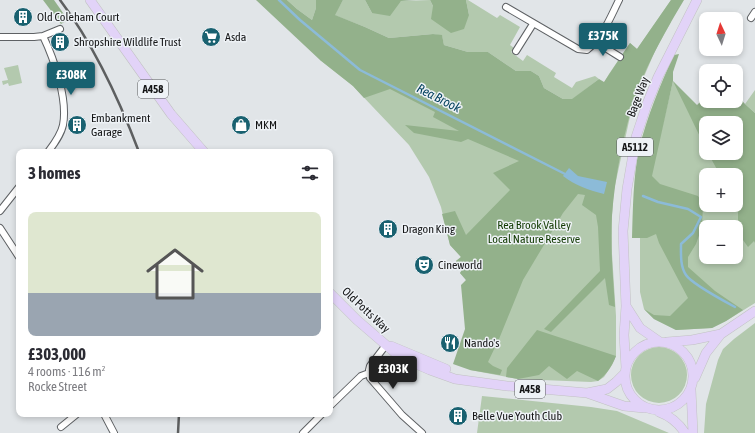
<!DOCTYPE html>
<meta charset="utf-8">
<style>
:root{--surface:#fff;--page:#f2f2f3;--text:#2b2b33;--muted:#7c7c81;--line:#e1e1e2;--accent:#196170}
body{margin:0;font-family:"Asap Condensed",sans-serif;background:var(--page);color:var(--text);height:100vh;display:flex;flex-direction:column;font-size:15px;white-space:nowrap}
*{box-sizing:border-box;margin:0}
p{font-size:13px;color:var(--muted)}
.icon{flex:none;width:22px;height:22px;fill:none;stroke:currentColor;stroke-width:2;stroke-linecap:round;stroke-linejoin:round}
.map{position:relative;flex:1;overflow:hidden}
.sheet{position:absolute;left:16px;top:149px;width:317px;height:268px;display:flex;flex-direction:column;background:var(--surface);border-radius:8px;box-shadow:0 2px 6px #0003}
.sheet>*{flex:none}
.needle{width:26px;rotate:356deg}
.controls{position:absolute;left:699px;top:12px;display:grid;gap:8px}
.controls a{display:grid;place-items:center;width:44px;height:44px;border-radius:8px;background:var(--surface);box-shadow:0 2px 6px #0003;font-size:20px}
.price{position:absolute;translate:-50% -34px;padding:0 9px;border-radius:4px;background:var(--accent);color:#fff;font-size:13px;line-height:26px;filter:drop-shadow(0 1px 2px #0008)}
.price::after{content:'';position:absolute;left:50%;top:24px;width:12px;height:9px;margin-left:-6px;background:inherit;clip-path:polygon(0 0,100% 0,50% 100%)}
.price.current{background:#222;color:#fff}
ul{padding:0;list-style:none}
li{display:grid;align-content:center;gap:8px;height:212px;padding:0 12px}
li+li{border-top:1px solid var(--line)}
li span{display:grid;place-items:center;height:124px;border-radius:8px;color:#555}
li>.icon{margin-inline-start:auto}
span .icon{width:72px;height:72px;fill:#fffc;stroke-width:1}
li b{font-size:17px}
h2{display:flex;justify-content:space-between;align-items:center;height:48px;padding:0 12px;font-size:17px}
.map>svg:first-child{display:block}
</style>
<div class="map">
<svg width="755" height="433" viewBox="0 0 755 433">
<rect width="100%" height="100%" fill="#e1e5e8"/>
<path fill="#b3c9ae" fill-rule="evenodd" d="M287 0H316V8L312 20 297 9Z
M343 0H365L372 13 401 1 430 0 433 6 469 15 466 0H468L497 18 500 15 520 27 510 45 514 48 511 52 523 61 527 55 556 73 554 77 572 88 576 82 595 76 599 79 573 99H563L544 88 539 76 531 71H516L488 52H468L444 45 442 36 433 34 389 38 365 27 334 15Z
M671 0V22L655 51 637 93 631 112 614 190 612 216V254L616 316V356L612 365 604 377 598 381 591 382 518 379 470 370 466 280 460 273 462 270 456 261 461 257 450 245 441 207 429 177 409 145 353 86 320 60 338 42 523 149 597 95 609 74 630 43 637 49Z
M18 65 22 83 9 86 8 83 3 85 2 81 8 80 4 68Z
M673 81 706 123V153H730L755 198V303L726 321 712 328 676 330 654 319 644 309 640 292V238L643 209ZM706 175H736V205H706ZM706 227H736V257H706Z
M755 90V113L745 104Z
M755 323V433H704L706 404 718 360 723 349 734 339Z
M631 375a28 28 0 1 1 56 0a28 28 0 1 1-56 0Z
M482 396 591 407 617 411 669 433H477Z"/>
<path fill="#93b18b" d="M43 0H54L68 20 61 24Z
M256 0H287L297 9 312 20 316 8V0H343L335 15 365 27 389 38 433 34 442 35 444 45 468 52H488L516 71H531L539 76 544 88 563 99H572L599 79 604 82 630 43 637 49 671 0H684C666 30 649 60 637 92 624 129 615 176 612 215 610 245 613 276 615 307L609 305 605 278 551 332 544 329 600 271 598 227 596 215 582 205 585 195 578 194 563 213 523 280 499 339 488 362 493 366 502 370 500 375 470 370 453 364 465 329 461 285 466 280 460 273 462 270 456 261 461 257 450 245 442 214 455 211 466 235 510 190 493 173 519 161 468 139 461 142 414 133 405 125 459 131 433 117 435 112 390 89 364 98 353 86 320 60Z
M365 0H416L401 1 390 16 372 13Z
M430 0H466L469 15 464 29 451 33 431 19 433 6Z
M679 54 673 72V81L697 105 706 96V101H736V94L745 104 755 113V243L754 241 748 247 738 233V213L735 205H736V175H720L708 153H736V123H706V149L673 81 652 176 660 184 698 196 703 204 702 227 696 244 688 257V267L715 291 743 310 726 321 712 328 676 330 654 319 644 309 654 315 670 316 688 298 659 243 656 234 647 238H632C633 208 633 178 639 149 647 117 660 85 674 55Z
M537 330 616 356C612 366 607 374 598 381L577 371 567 379 549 366 539 375 518 379 506 377 507 368Z"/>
<path fill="#8cbbd8" d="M569 168 578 176 607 182 604 194C589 190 576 186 563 176Z"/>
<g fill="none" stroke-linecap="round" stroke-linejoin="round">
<path stroke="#8cbbd8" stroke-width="2.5" d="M279 0 300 20 360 70 567 175
M643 196 658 202 688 209 701 217 693 233 681 244C681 254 680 266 686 275 692 284 724 301 735 307"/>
<g stroke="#5e6164" stroke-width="8">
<path id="minor" d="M506 7 578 49 587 50C603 37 610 18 619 0
M751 18 755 12
M43 36C54 59 68 99 63 125 61 135 54 144 48 152
M0 37H34L43 36 60 29
M596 42 620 57
M516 51 533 24
M0 211 19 187
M0 228 19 257
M386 345 370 366 369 370 370 378 402 415 422 433
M330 406 361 376 369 373
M104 414 114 433
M61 427 77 414
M303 433 322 414"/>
</g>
<g stroke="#c2c2c3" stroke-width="10">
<path id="primary" d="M90 0 171 114 204 152
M330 293 357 320 400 357 430 370 455 379 507 386 587 393 607 389 616 382 625 373
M626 306 640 328 660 342
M625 376a34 34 0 1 1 68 0a34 34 0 1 1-68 0Z
M667 342 692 340 721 334
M391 346 446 369
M626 368 624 335 626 306 623 231 627 189 636 137 647 104 658 77 697 0
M695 378 706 353 721 334 755 311
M691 390 693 433
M587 393 624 406 644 408
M659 412C670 416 678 422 685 433"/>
</g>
<use href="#minor" stroke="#fff" stroke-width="6"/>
<use href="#primary" stroke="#e2d3f8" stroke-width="9"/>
<path stroke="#5d5f60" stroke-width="2.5" d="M60 0C94 45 119 99 139 152
M178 433 179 414"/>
</g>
<defs>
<g id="building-disc" transform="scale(1)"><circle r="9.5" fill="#196170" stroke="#eef2f6"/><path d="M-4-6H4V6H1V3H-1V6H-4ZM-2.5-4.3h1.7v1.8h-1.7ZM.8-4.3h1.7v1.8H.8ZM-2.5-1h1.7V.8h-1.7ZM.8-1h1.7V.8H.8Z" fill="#fff"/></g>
<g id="supermarket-disc" transform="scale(1)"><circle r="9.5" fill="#196170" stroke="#eef2f6"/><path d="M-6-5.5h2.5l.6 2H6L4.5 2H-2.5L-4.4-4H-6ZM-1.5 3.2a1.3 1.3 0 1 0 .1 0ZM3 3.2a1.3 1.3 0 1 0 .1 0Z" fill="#fff"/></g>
<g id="shop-disc" transform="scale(1)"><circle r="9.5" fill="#196170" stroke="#eef2f6"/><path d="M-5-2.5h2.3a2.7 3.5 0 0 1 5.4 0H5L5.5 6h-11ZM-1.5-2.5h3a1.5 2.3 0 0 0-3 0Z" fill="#fff"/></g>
<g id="theatre-disc" transform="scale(1)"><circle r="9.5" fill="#196170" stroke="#eef2f6"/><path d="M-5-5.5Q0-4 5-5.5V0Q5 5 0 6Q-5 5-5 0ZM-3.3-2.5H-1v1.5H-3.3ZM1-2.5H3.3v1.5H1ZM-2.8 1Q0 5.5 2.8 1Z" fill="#fff"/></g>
<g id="restaurant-disc" transform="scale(1)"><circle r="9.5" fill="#196170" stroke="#eef2f6"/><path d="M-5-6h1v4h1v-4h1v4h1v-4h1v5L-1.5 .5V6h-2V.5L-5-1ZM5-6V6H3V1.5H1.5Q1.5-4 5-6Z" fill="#fff"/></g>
</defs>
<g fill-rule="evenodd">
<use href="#building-disc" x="23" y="17"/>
<use href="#supermarket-disc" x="211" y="37"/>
<use href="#building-disc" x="60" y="42"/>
<use href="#building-disc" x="77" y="125"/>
<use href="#shop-disc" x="241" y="125"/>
<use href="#building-disc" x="388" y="229"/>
<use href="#theatre-disc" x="424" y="265"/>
<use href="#restaurant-disc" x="450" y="343"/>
<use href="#building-disc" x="458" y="416"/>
</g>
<g text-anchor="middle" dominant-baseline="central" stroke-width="3" stroke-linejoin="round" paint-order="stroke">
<g fill="#eef2f6" stroke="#56585a" stroke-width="1">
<rect x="138" y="80" width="30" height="18" rx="3"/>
<rect x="617" y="138" width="36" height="18" rx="3"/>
<rect x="515" y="380" width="30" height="18" rx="3"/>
</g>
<g font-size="11" font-weight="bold" fill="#151617">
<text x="153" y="89">A458</text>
<text x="635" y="147">A5112</text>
<text x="530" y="389">A458</text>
</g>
<g font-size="12" fill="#151617" stroke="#eef2f6" text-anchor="start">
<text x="37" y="17">Old Coleham Court</text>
<text x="225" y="37">Asda</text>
<text x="74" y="42">Shropshire Wildlife Trust</text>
<text x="91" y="118">Embankment<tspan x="91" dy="14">Garage</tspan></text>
<text x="255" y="125">MKM</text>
<text x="402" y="229">Dragon King</text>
<text x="438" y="265">Cineworld</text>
<text x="464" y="343">Nando's</text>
<text x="472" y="416">Belle Vue Youth Club</text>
</g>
<g font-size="12" fill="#151617" stroke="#eef2f6">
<text transform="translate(638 97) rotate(-69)">Bage Way</text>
<text transform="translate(366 310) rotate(43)">Old Potts Way</text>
</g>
<g font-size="12" fill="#113a02" stroke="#eef2f6">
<text x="534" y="225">Rea Brook Valley<tspan x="534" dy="14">Local Nature Reserve</tspan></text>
</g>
<g font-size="13" font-style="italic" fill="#003f5b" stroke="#eef2f6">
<text transform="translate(439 98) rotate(27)">Rea Brook</text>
</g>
</g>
</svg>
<div class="controls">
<a><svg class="needle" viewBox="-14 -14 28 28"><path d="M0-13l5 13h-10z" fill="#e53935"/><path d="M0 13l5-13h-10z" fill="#7c7c81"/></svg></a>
<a><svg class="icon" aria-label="locate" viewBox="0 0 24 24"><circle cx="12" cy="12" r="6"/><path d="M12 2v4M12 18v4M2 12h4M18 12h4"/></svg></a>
<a><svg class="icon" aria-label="layers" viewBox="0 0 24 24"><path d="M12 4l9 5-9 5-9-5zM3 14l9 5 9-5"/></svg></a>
<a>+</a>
<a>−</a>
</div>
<b class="price" style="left:603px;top:57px">£375K</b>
<b class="price" style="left:71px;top:96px">£308K</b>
<b class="price current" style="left:393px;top:390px">£303K</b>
<section class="sheet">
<h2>3 homes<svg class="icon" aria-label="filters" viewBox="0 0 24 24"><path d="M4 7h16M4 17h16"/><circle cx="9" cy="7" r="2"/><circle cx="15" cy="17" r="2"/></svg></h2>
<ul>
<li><span style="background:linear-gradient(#dfe7d0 65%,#9aa5b1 0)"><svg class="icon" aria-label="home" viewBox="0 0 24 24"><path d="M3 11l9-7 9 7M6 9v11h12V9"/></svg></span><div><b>£303,000</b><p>4 rooms · 116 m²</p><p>Rocke Street</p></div></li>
</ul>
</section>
</div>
